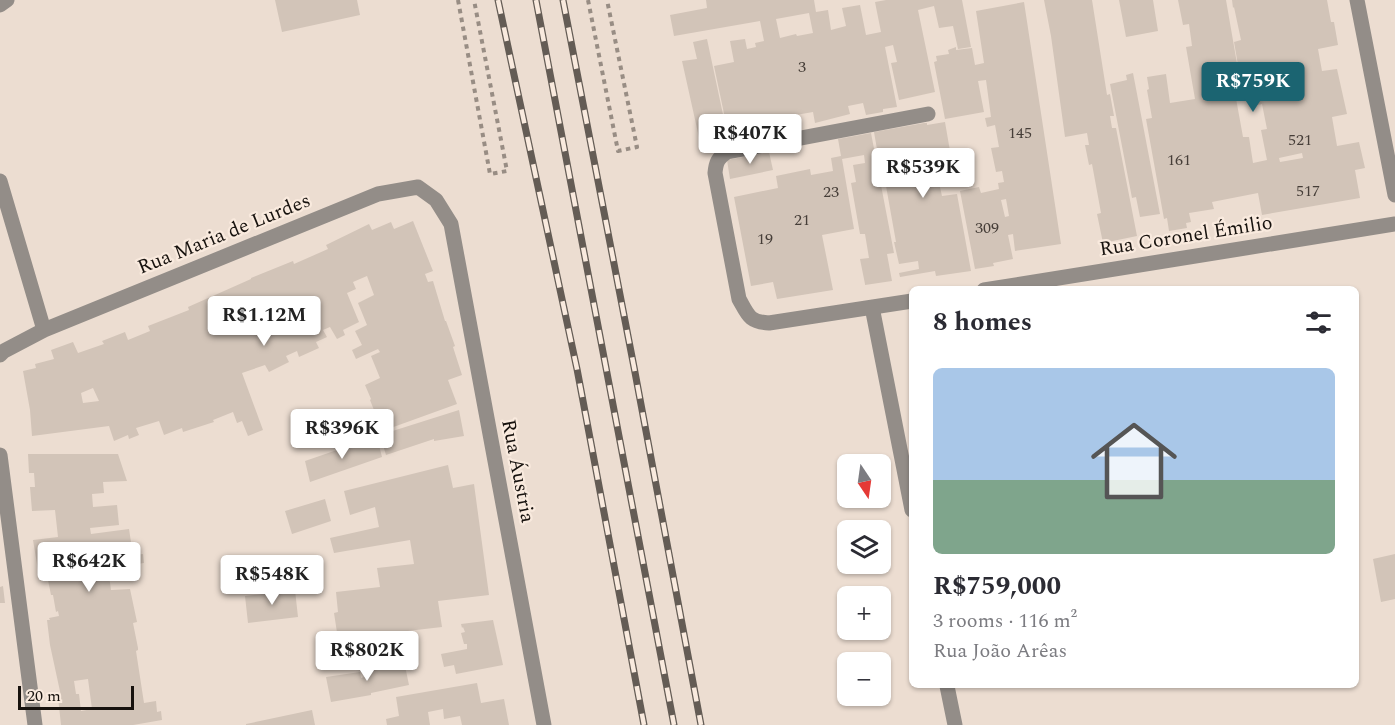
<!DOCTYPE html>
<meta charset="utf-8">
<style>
:root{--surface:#fff;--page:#f7f7f7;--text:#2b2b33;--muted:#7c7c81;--accent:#1b6471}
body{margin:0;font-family:Spectral,serif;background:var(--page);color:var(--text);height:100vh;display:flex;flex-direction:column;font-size:22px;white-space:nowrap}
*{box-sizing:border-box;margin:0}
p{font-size:20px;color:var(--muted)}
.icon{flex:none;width:33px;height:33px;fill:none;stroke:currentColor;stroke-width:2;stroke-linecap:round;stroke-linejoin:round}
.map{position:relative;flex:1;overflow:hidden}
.details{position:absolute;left:909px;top:286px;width:450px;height:402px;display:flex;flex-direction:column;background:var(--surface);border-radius:9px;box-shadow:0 2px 4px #0004}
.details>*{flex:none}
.needle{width:39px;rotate:167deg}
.tools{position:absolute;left:837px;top:454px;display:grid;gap:12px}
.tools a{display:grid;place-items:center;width:54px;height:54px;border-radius:9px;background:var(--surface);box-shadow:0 2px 4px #0004;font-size:30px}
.scale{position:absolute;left:18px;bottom:15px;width:116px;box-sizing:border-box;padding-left:6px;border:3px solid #17120e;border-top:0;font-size:16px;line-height:21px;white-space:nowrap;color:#17120e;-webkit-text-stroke:4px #f9eade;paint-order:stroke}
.price{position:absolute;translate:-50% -51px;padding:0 14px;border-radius:6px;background:#fff;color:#222;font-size:20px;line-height:39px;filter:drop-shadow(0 2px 3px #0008)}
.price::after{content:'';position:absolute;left:50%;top:36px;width:18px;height:14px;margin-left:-9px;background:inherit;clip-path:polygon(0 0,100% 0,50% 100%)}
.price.active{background:var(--accent);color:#fff}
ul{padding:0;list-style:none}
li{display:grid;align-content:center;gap:12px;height:318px;padding:0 24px}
li span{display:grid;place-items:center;height:186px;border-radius:9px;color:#555}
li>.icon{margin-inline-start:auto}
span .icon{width:108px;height:108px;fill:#fffc;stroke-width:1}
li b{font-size:26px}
h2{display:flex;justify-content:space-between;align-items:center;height:72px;padding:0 24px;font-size:26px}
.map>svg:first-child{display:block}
</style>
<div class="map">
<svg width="1395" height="725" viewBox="0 0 1395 725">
<rect width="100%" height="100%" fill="#ecddd1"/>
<path fill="#d2c4b8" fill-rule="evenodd" d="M275 0H357L360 15 282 32Z
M706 0H814L816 12 828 10 831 30 846 26 842 8 860 5 866 35 881 32 875 2 886 0H962L971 47 958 49 953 26 939 28 934 6 918 10 935 92 899 100 891 63 897 62 893 45 885 47 897 107 883 109V112L866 115 863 103 848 106 850 114 815 123 813 112 796 115 799 126 788 129 787 126 764 130 761 117 745 121 748 132 700 142 682 61 697 59 693 42 707 39 725 124 726 123 714 66 734 62 730 41 745 39 747 49 756 47 755 43 764 41 760 21 674 36 670 15 707 8ZM809 13 813 33 797 36 796 34 780 38 776 19Z
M1044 0H1092L1107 95 1110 94 1114 116H1110L1112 128H1116L1137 236 1103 243 1097 214 1101 213 1092 164 1089 165 1085 145H1089L1087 133 1065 137 1051 36Z
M1119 0H1153L1158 31 1126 37Z
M1178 0H1226L1240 81 1233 82 1243 137H1249L1253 163 1267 160 1261 130 1267 129 1262 104 1253 106 1249 87 1253 86 1248 63 1238 65 1234 42 1241 40 1234 7 1233 8 1232 0H1327L1331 22H1334L1338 45 1318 49 1322 71 1337 69 1347 114 1332 117 1337 146 1359 142 1365 168 1355 170 1360 198 1262 215 1258 193 1212 202 1214 209 1189 213 1191 222 1186 223 1187 228 1169 231 1167 218 1164 219 1146 119 1152 118 1147 90 1149 89 1147 77 1166 74 1170 103 1195 99 1186 47 1192 46 1189 24 1183 25ZM1302 153 1303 158 1280 162 1279 158Z
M1024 2 1061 244 1015 251 1013 234 1008 235 1013 259 993 263 994 266 975 269 960 191 979 187 981 193 999 189 998 183 1004 182 1002 171 996 172 991 148 999 147 995 125 987 127 985 118 991 117 986 80 978 81 984 112 945 119 934 62 937 61 936 56 949 54 948 50 956 47V50L972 48 975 65 984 63 976 11ZM1006 199 1009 216 1005 217 1001 200Z
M1133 73 1160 214 1140 217 1136 197 1132 198 1110 84 1127 80 1126 75Z
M945 122 955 180 939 183 942 196 957 194 971 271 936 276 935 271 900 277 899 273 919 269 918 261 899 264 894 242H896L886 186 897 185 896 176 882 178 874 132 924 123H927V125Z
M871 133 894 253 887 254 892 281 865 285V284L860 259 869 258 865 234H860L851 183 856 182 853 165 865 163 864 155 842 159 854 229 822 235 833 290 777 299 773 282 751 286 734 197 778 188 776 176 810 169 811 175 833 171 831 158 841 156 838 139Z
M769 152 773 170 730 179 727 160Z
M413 221 433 271 425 274 428 282 433 281 445 321H446L455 346 453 347 462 375 448 380 457 404 352 442 348 432 350 431 346 422 374 410 370 400 371 399 365 385 380 378 371 356 380 352 378 349 356 359 352 350 362 345 355 331 367 325 358 303 374 295 367 276 353 282 356 289 347 293 359 322 343 330 345 335 337 339 330 327 323 330 327 337 316 342 319 348 299 357 297 351 286 356 289 362 269 372 265 365 242 373 263 430 248 436 242 421 237 423 233 412 213 420 214 422 183 432 182 428 164 435 159 421 136 428 139 435 129 439 128 435 114 441 109 426 32 436 30 410 23 371 36 368 35 364 54 359 51 350 73 342 78 353 104 344 102 341 125 332 128 340 150 331 148 326 189 310 188 307 251 279V278L293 261 294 264 328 249 326 245 369 224 372 230 391 222 394 229ZM93 388 99 401 83 403 81 393Z
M459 410 464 436 434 441V439L386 455 380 435Z
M369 439 371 448 379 445 382 457 310 482 305 461Z
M28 454H118L127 481 103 482 104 493 92 494 93 507 117 505 119 525 90 528 91 534 129 529 133 555 143 554 144 563 108 568 111 590 130 589 137 622 133 623 138 648V650L136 651 144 703 156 701 157 712 161 711 162 720 133 725H61L58 697 61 696 50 645 47 620H50L49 618 59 616 58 611 56 612 53 595H51L47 575 39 576 33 540 58 537 55 510 32 511 30 487H35L34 473H29ZM88 679 92 709 81 711 79 694H76L74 681Z
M448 465 453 488 474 484 489 595 438 601 442 627 338 639 334 613 338 612 336 592 380 587 377 568 414 564 410 540 334 553 330 538 379 527 375 507 350 515 344 491Z
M325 499 331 521 292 534 285 511Z
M1395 554V599L1381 602 1373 559Z
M3 586 5 603H0V587Z
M295 590 298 617 248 623 245 596Z
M493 620 503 665 456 674 454 665 444 667 441 654 467 649V644H464L461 633 465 632 463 627 462 628 461 624Z
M404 661 409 685 371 693V695L331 702 326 677 360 672 361 678 368 676 366 669Z
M477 683 481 703 504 699 509 725H462L460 716 444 719 443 709 428 712 430 725H387L386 719 399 716 396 697Z
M312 710 315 725H246V724Z"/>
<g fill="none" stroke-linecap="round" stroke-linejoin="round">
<path stroke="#988d84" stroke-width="4" stroke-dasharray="4.5 4.5" stroke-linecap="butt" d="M458 0 490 174 507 171 474 0
M588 0 618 151 637 147 607 0"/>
<path stroke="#938d88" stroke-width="15" d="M1357 0 1395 195
M0 5 7 0
M0 181 44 330
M984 290 1395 224
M912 301 769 323C749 322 748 315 739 299L715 173C716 162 718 158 727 152L928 114
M872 307 912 510
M0 355 4 351 44 330 378 194 418 187 436 200 451 224 544 725
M0 455 35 725
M947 686 955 725"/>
<g stroke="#645c55" stroke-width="7">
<path id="rail" d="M498 0 577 369 644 725
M536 0 674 725
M563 0 634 367 701 725"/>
</g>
<use href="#rail" stroke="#f9eade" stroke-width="4.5" stroke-dasharray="14" stroke-linecap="butt"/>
</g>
<g text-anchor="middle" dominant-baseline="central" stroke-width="4.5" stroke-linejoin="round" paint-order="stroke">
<g font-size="16" fill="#463e38">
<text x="802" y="67">3</text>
<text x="1020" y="133">145</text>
<text x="1300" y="140">521</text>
<text x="1179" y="160">161</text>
<text x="1308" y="191">517</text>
<text x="831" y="192">23</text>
<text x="802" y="220">21</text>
<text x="987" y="228">309</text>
<text x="765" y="239">19</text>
</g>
<g font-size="20" fill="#17120e" stroke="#f9eade">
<text transform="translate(224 234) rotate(-22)">Rua Maria de Lurdes</text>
<text transform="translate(1186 236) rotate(-9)">Rua Coronel Émilio</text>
<text transform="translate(518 471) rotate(79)">Rua Áustria</text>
</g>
</g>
</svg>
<div class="tools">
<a><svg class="needle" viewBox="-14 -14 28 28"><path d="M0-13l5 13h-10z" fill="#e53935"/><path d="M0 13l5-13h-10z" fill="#7c7c81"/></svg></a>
<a><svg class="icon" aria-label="layers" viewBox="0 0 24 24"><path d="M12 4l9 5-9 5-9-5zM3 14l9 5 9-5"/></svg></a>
<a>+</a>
<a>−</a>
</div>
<div class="scale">20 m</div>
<b class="price active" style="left:1253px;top:113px">R$759K</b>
<b class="price" style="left:750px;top:165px">R$407K</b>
<b class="price" style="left:923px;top:199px">R$539K</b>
<b class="price" style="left:264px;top:347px">R$1.12M</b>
<b class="price" style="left:342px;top:460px">R$396K</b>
<b class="price" style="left:89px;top:593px">R$642K</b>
<b class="price" style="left:272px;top:606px">R$548K</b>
<b class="price" style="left:367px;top:682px">R$802K</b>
<section class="details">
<h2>8 homes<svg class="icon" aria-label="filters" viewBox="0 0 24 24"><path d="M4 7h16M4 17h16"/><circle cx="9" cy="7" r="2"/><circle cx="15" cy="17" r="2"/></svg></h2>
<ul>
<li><span style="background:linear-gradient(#a9c7e8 60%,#7fa58c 0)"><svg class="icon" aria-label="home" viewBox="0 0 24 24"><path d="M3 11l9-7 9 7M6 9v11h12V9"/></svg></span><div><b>R$759,000</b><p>3 rooms · 116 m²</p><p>Rua João Arêas</p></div></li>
</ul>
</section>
</div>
